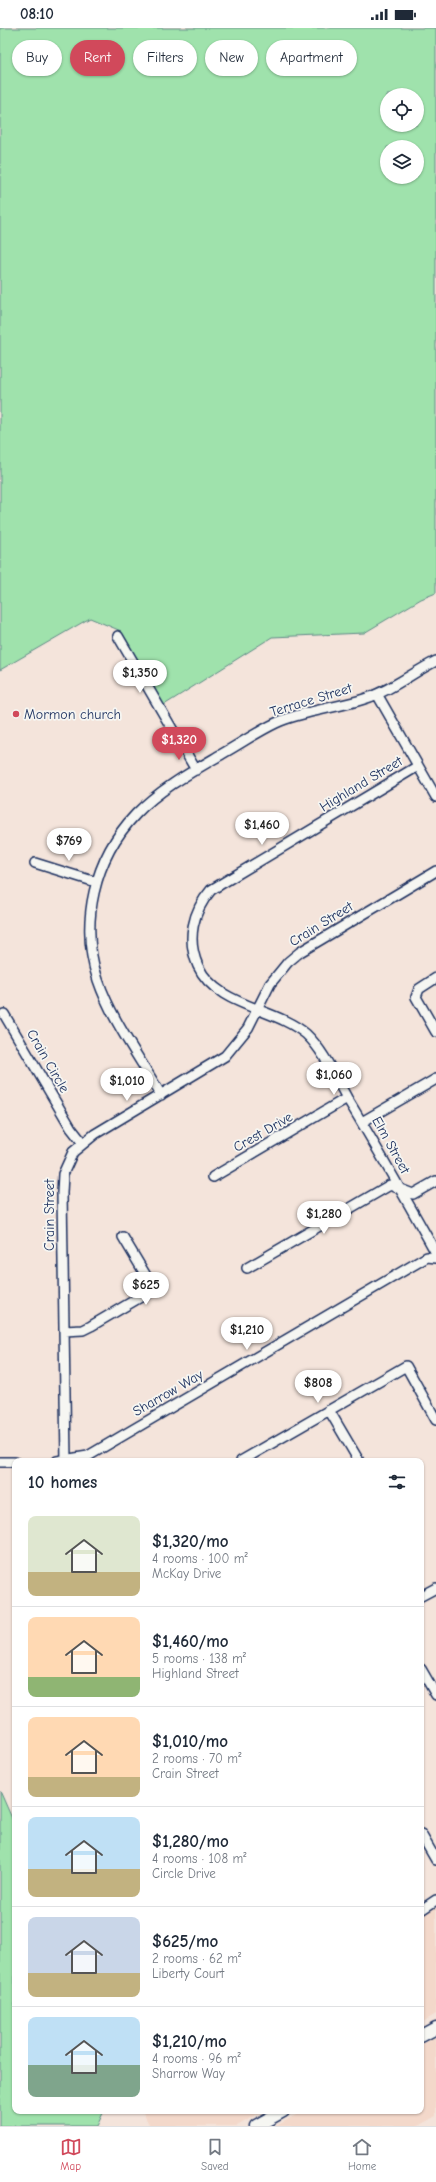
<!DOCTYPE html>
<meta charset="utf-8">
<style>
:root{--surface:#fff;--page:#f6f6f7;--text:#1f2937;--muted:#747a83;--line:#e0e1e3;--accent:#d1495b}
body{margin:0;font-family:"Comic Neue",sans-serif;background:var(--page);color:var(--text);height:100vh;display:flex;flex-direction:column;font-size:15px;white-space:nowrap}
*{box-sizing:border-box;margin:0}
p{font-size:13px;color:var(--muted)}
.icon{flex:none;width:22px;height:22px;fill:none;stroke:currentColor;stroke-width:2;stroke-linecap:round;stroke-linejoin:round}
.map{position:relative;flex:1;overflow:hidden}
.drawer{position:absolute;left:12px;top:1430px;width:412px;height:656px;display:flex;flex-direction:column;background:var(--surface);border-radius:8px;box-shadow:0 1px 3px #0004}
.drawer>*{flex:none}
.top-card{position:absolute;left:12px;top:12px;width:412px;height:36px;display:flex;gap:8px}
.controls{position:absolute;left:380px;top:60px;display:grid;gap:8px}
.controls a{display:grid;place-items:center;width:44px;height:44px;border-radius:50%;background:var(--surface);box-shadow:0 1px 3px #0004;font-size:20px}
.price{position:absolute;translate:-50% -34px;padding:0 9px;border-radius:14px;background:#fff;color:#222;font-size:13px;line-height:26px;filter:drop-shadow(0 1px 2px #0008)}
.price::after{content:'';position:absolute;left:50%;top:24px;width:12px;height:9px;margin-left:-6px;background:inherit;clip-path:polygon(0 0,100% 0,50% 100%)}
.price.selected{background:var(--accent);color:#fff}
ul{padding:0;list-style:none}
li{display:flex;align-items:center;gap:12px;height:100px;padding:0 16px}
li+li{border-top:1px solid var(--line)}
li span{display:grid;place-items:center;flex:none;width:112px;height:80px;border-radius:8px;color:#555}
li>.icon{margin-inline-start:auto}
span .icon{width:48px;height:48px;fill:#fffc;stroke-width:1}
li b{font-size:17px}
h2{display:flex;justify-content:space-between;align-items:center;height:48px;padding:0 16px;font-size:17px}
.pill{padding:0 14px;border-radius:18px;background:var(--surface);box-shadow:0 1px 3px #0004;font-size:14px;line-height:36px}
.pill.selected{background:var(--accent);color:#fff}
.status{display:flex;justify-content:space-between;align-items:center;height:28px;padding:0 20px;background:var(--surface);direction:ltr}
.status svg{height:11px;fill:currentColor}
.tabs{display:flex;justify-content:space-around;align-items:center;height:56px;border-top:1px solid var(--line);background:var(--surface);font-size:11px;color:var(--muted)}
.tabs a{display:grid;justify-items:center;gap:2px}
.tabs .selected{color:var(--accent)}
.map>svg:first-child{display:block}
</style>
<div class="status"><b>08:10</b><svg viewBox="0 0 49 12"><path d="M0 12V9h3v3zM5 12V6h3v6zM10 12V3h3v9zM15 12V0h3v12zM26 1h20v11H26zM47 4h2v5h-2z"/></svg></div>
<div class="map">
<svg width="436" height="2098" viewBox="0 0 436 2098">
<rect width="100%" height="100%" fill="#f4e4db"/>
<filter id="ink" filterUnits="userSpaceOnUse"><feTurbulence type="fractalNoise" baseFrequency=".025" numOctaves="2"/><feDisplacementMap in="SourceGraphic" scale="8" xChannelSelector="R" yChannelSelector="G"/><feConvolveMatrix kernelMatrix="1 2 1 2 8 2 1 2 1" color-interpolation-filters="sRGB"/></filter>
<g filter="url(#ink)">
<path fill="#f3d8ca" d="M436 1877V1986L421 1995V1885Z
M436 2009V2088L418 2098H276L303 2083H421V2017Z
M142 2083H263L237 2098H150Z"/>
<path fill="#9fe2ac" stroke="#5d8885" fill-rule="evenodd" d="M0 0H436V565L421 571 364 605 272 609 164 677 121 603 90 590 0 642ZM387 67H417V97H387ZM387 119H417V149H387Z
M0 1763 15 1797V2083H104L97 2098H0Z"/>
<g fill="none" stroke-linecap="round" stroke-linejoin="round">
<g stroke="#1b2f5e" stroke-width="12">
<path id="street" d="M118 608 196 742
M377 666 436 769
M418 738 211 862C193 883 186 911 198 938 217 979 274 979 306 1006 324 1023 335 1049 347 1070 378 1121 407 1173 436 1225
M35 835 96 854
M436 950 419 961 416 969 436 1004
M4 986 71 1100 82 1114
M161 1067C140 1030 112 993 98 952 79 895 94 830 136 786 160 761 193 743 222 726 240 716 257 704 276 695 301 683 337 680 364 671 390 663 412 645 436 633
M362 1094 436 1051
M213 1149 347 1070
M247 1240 390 1157 413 1166 436 1153
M64 1303 83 1302 91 1298 149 1264 151 1256 123 1209
M329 1382 359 1433
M57 1433 88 1428 427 1229 436 1230
M66 1433 62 1165 63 1146 73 1124 95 1106 225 1028 248 1000 270 956 288 934 300 924 436 843
M241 1433 406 1338 436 1392
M0 1434H15
M421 1568 436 1560
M421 1641 436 1667
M421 1806 436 1832
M421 1882 436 1872"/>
</g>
<g stroke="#1b2f5e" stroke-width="15">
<path id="secondary" d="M421 2008 436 2000
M256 2098 283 2083"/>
</g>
<use href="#street" stroke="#f6f6f2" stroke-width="9"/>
<use href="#secondary" stroke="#f6f6f2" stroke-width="12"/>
</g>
</g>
<circle fill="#d1495b" stroke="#f6f6f2" stroke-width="1.5" cx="16" cy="686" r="4"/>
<g text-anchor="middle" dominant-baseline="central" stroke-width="3.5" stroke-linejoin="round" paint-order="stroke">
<g font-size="14" fill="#1b2f5e" stroke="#f6f6f2">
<text transform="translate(311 672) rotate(-17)">Terrace Street</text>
<text transform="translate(361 756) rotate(-31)">Highland Street</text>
<text transform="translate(321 896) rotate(-32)">Crain Street</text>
<text transform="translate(48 1033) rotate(60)">Crain Circle</text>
<text transform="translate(263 1104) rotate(-30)">Crest Drive</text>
<text transform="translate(391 1117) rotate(61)">Elm Street</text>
<text transform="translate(49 1187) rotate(-90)">Crain Street</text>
<text transform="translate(168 1365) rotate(-30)">Sharrow Way</text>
</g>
<g font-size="14" fill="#1b2f5e" stroke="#f6f6f2" text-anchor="start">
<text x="24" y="686">Mormon church</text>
</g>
</g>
</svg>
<div class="controls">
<a><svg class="icon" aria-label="locate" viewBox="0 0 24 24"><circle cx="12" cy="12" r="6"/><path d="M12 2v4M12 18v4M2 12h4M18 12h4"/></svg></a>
<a><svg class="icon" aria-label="layers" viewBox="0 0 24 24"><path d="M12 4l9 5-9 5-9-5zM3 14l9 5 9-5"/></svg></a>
</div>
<b class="price" style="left:140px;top:666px">$1,350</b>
<b class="price selected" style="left:179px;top:733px">$1,320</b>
<b class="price" style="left:262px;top:818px">$1,460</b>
<b class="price" style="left:69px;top:834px">$769</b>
<b class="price" style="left:334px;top:1068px">$1,060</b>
<b class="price" style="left:127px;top:1074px">$1,010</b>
<b class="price" style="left:324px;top:1207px">$1,280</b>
<b class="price" style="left:146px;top:1278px">$625</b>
<b class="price" style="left:247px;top:1323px">$1,210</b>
<b class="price" style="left:318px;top:1376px">$808</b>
<div class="top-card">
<a class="pill">Buy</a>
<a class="pill selected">Rent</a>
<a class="pill">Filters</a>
<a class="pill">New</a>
<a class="pill">Apartment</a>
</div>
<section class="drawer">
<h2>10 homes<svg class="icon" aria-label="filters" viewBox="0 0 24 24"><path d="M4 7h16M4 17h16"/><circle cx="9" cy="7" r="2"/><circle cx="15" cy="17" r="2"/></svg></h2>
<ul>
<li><span style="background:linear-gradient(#dfe7d0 70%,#c2b280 0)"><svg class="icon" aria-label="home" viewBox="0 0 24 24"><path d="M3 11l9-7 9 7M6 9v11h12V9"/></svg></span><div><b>$1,320/mo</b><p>4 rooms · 100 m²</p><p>McKay Drive</p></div></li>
<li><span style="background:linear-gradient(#ffd9b3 75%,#8fb573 0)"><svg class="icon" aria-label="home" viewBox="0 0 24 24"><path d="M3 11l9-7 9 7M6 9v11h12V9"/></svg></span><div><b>$1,460/mo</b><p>5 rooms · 138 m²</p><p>Highland Street</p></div></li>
<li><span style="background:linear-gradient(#ffd9b3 75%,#c2b280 0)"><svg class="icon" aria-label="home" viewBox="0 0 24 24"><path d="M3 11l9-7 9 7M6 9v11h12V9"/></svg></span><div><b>$1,010/mo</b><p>2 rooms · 70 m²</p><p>Crain Street</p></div></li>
<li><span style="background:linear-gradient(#bfe0f5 65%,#c2b280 0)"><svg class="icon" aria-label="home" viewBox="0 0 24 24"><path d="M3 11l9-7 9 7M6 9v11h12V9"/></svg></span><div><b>$1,280/mo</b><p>4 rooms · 108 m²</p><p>Circle Drive</p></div></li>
<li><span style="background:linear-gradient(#c9d6e8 70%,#c2b280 0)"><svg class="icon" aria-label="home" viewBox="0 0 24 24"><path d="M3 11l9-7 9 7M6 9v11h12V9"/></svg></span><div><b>$625/mo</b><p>2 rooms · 62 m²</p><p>Liberty Court</p></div></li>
<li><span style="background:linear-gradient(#bfe0f5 60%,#7fa58c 0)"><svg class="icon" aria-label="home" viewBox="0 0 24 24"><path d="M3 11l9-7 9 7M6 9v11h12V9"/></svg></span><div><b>$1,210/mo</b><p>4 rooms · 96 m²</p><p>Sharrow Way</p></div></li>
</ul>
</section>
</div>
<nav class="tabs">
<a class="selected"><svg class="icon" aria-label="map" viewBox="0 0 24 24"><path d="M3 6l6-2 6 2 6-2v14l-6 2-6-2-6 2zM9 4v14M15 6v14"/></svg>Map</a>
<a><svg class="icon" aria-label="saved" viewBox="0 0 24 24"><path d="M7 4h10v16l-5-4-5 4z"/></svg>Saved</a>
<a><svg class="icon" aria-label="home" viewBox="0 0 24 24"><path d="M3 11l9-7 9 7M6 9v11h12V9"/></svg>Home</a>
</nav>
